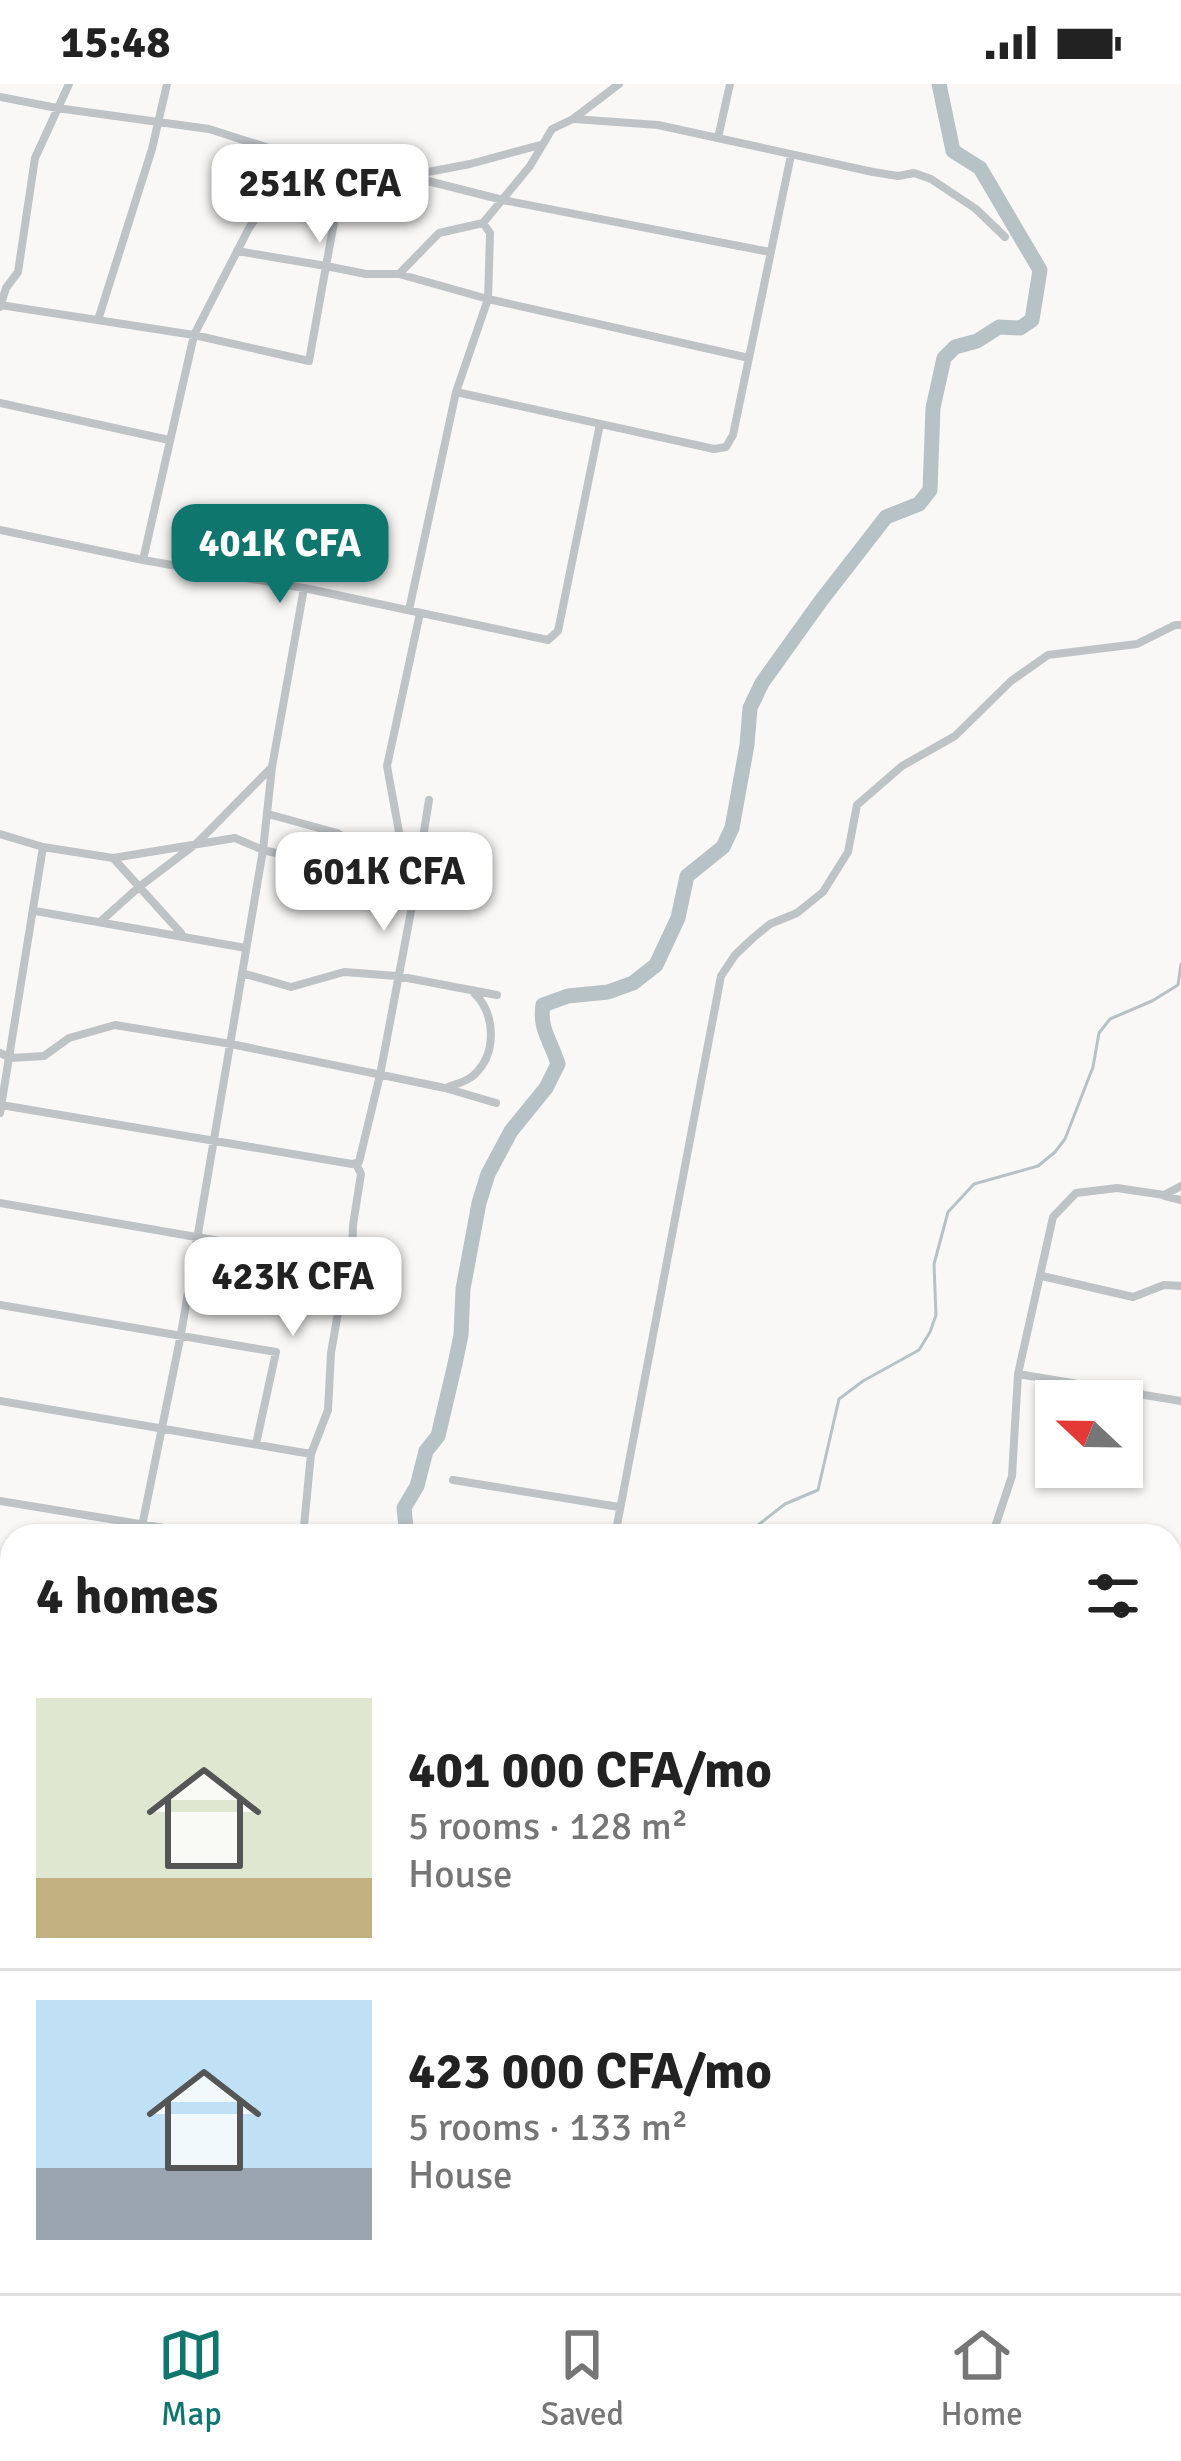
<!DOCTYPE html>
<meta charset="utf-8">
<style>
:root{--surface:#fff;--page:#f6f6f6;--text:#222;--muted:#767676;--line:#e0e0e0;--accent:#0f766e}
body{margin:0;font-family:Signika,sans-serif;background:var(--page);color:var(--text);height:100vh;display:flex;flex-direction:column;font-size:45px;white-space:nowrap}
*{box-sizing:border-box;margin:0}
p{font-size:39px;color:var(--muted)}
.icon{flex:none;width:66px;height:66px;fill:none;stroke:currentColor;stroke-width:2;stroke-linecap:round;stroke-linejoin:round}
.map{position:relative;flex:1;overflow:hidden}
.details{position:absolute;left:0px;top:1440px;width:1182px;height:771px;display:flex;flex-direction:column;background:var(--surface);border-radius:36px 36px 0 0;box-shadow:0 3px 9px #0004}
.details>*{flex:none}
.needle{width:78px;rotate:292deg}
.tools{position:absolute;left:1035px;top:1296px;display:grid;gap:24px}
.tools a{display:grid;place-items:center;width:108px;height:108px;border-radius:0px;background:var(--surface);box-shadow:0 3px 9px #0004;font-size:60px}
.price{position:absolute;translate:-50% -102px;padding:0 27px;border-radius:24px;background:#fff;color:#222;font-size:39px;line-height:78px;filter:drop-shadow(0 3px 6px #0008)}
.price::after{content:'';position:absolute;left:50%;top:72px;width:36px;height:27px;margin-left:-18px;background:inherit;clip-path:polygon(0 0,100% 0,50% 100%)}
.price.current{background:var(--accent);color:#fff}
ul{padding:0;list-style:none}
li{display:flex;align-items:center;gap:36px;height:300px;padding:0 36px}
li+li{border-top:3px solid var(--line)}
li span{display:grid;place-items:center;flex:none;width:336px;height:240px;border-radius:0px;color:#555}
li>.icon{margin-inline-start:auto}
span .icon{width:144px;height:144px;fill:#fffc;stroke-width:1}
li b{font-size:51px}
h2{display:flex;justify-content:space-between;align-items:center;height:144px;padding:0 36px;font-size:51px}
.status{display:flex;justify-content:space-between;align-items:center;height:84px;padding:0 60px;background:var(--surface);direction:ltr}
.status svg{height:33px;fill:currentColor}
.menu{display:flex;justify-content:space-around;align-items:center;height:168px;border-top:3px solid var(--line);background:var(--surface);font-size:33px;color:var(--muted)}
.menu a{display:grid;justify-items:center;gap:6px}
.menu .current{color:var(--accent)}
.map>svg:first-child{display:block}
</style>
<div class="status"><b>15:48</b><svg viewBox="0 0 49 12"><path d="M0 12V9h3v3zM5 12V6h3v6zM10 12V3h3v9zM15 12V0h3v12zM26 1h20v11H26zM47 4h2v5h-2z"/></svg></div>
<div class="map">
<svg width="1181" height="2209" viewBox="0 0 1181 2209">
<rect width="100%" height="100%" fill="#f9f8f7"/>
<g fill="none" stroke-linecap="round" stroke-linejoin="round">
<path stroke="#b7c2c6" stroke-width="3" d="M744 1452 785 1420 818 1406 839 1315 863 1297 919 1266 930 1248 936 1231 934 1180 948 1128 974 1100 1038 1082 1055 1068 1065 1055 1093 983 1099 949 1110 935 1152 917 1178 901 1181 880"/>
<path stroke="#b7c2c6" stroke-width="15" d="M407 1452 404 1424 417 1402 426 1367 438 1352 455 1280 461 1251 463 1205 479 1119 488 1090 511 1047 546 1004 558 980C551 957 539 945 543 921L568 912 608 908 633 899 656 881 678 834 687 792 723 763 732 744 747 661 750 624 762 599 820 518 886 433 919 420 930 406 933 324 944 274 955 263 977 257 999 243 1020 244 1032 236 1040 186 980 84 953 67 939 0
M1170 1730 1181 1731
M119 2209 131 2199"/>
<g stroke="#b1b7bb" stroke-width="15">
<path id="secondary" d="M1170 1485 1181 1479
M0 2176H12
M1170 2180 1181 2181
M0 2188 12 2187
M1170 2192 1181 2193"/>
</g>
<path stroke="#bec3c6" stroke-width="8" d="M0 13 57 24 209 45 294 72 407 92 470 80 540 61
M574 35 658 41 873 88 898 92 914 89 931 95 976 125 1005 153
M718 54 730 0
M408 92 503 116 770 168
M237 167 326 182 345 79
M399 190 488 215 749 274
M0 221 194 251 309 277 326 182 366 190H399L439 149 483 139 530 82 552 45 573 35 619 0
M0 223 6 204 18 188 35 74 69 0
M98 236 152 65 167 0
M456 308 714 365 726 363 733 351 791 71
M0 319 169 356
M0 446 143 476 304 504 548 556 558 547 600 340
M143 476 194 251 248 146 294 72
M409 526 456 308 488 215 490 149 483 139
M268 730 337 749 373 768 411 820
M0 750 43 763 113 774 235 754 263 766 293 773 318 769 337 749
M114 775 181 849
M411 814 387 682 420 529
M35 827 246 864
M101 837 139 803 197 759 272 683
M242 889 291 903 344 888 397 892 497 911
M0 969 11 974 44 972 69 954 115 941 231 960 445 1004 496 1019
M446 1004C455 1000 467 998 474 991 497 970 496 930 474 909
M1 1021 352 1080 359 1078 380 991 412 822 429 716
M0 1029 43 763
M1165 1112 1181 1116
M0 1119 306 1172 323 1183 352 1179
M1042 1192 1133 1213 1164 1201 1181 1202
M0 1221 276 1268 256 1360
M1018 1290 1181 1317
M0 1317 311 1370 303 1452
M311 1370 328 1326 331 1269 339 1223 352 1179 353 1141 361 1090 356 1080
M453 1396 619 1423
M0 1417 213 1452
M140 1452 181 1250 263 766 272 683 304 504
M615 1452 721 892 735 871 753 854 770 840 797 829 823 808 848 768 857 721 902 682 955 652 1011 597 1048 571 1137 560 1175 541H1181
M992 1452 1012 1392 1018 1290 1053 1133 1076 1109 1117 1104 1164 1111 1181 1102
M0 1519 12 1521
M7 1630 12 1595
M0 1727 12 1729
M1170 1975H1173L1179 1775
M267 2199V2209
M463 2199V2209
M563 2199V2209
M14 2209 20 2199
M669 2209V2199
M773 2209V2199
M874 2209V2199
M969 2209V2199"/>
<use href="#secondary" stroke="#fff" stroke-width="9"/>
</g>
</svg>
<div class="tools">
<a><svg class="needle" viewBox="-14 -14 28 28"><path d="M0-13l5 13h-10z" fill="#e53935"/><path d="M0 13l5-13h-10z" fill="#767676"/></svg></a>
</div>
<b class="price" style="left:320px;top:162px">251K CFA</b>
<b class="price current" style="left:280px;top:522px">401K CFA</b>
<b class="price" style="left:384px;top:850px">601K CFA</b>
<b class="price" style="left:293px;top:1255px">423K CFA</b>
<section class="details">
<h2>4 homes<svg class="icon" aria-label="filters" viewBox="0 0 24 24"><path d="M4 7h16M4 17h16"/><circle cx="9" cy="7" r="2"/><circle cx="15" cy="17" r="2"/></svg></h2>
<ul>
<li><span style="background:linear-gradient(#dfe7d0 75%,#c2b280 0)"><svg class="icon" aria-label="home" viewBox="0 0 24 24"><path d="M3 11l9-7 9 7M6 9v11h12V9"/></svg></span><div><b>401 000 CFA/mo</b><p>5 rooms · 128 m²</p><p>House</p></div></li>
<li><span style="background:linear-gradient(#bfe0f5 70%,#9aa5b1 0)"><svg class="icon" aria-label="home" viewBox="0 0 24 24"><path d="M3 11l9-7 9 7M6 9v11h12V9"/></svg></span><div><b>423 000 CFA/mo</b><p>5 rooms · 133 m²</p><p>House</p></div></li>
</ul>
</section>
</div>
<nav class="menu">
<a class="current"><svg class="icon" aria-label="map" viewBox="0 0 24 24"><path d="M3 6l6-2 6 2 6-2v14l-6 2-6-2-6 2zM9 4v14M15 6v14"/></svg>Map</a>
<a><svg class="icon" aria-label="saved" viewBox="0 0 24 24"><path d="M7 4h10v16l-5-4-5 4z"/></svg>Saved</a>
<a><svg class="icon" aria-label="home" viewBox="0 0 24 24"><path d="M3 11l9-7 9 7M6 9v11h12V9"/></svg>Home</a>
</nav>
